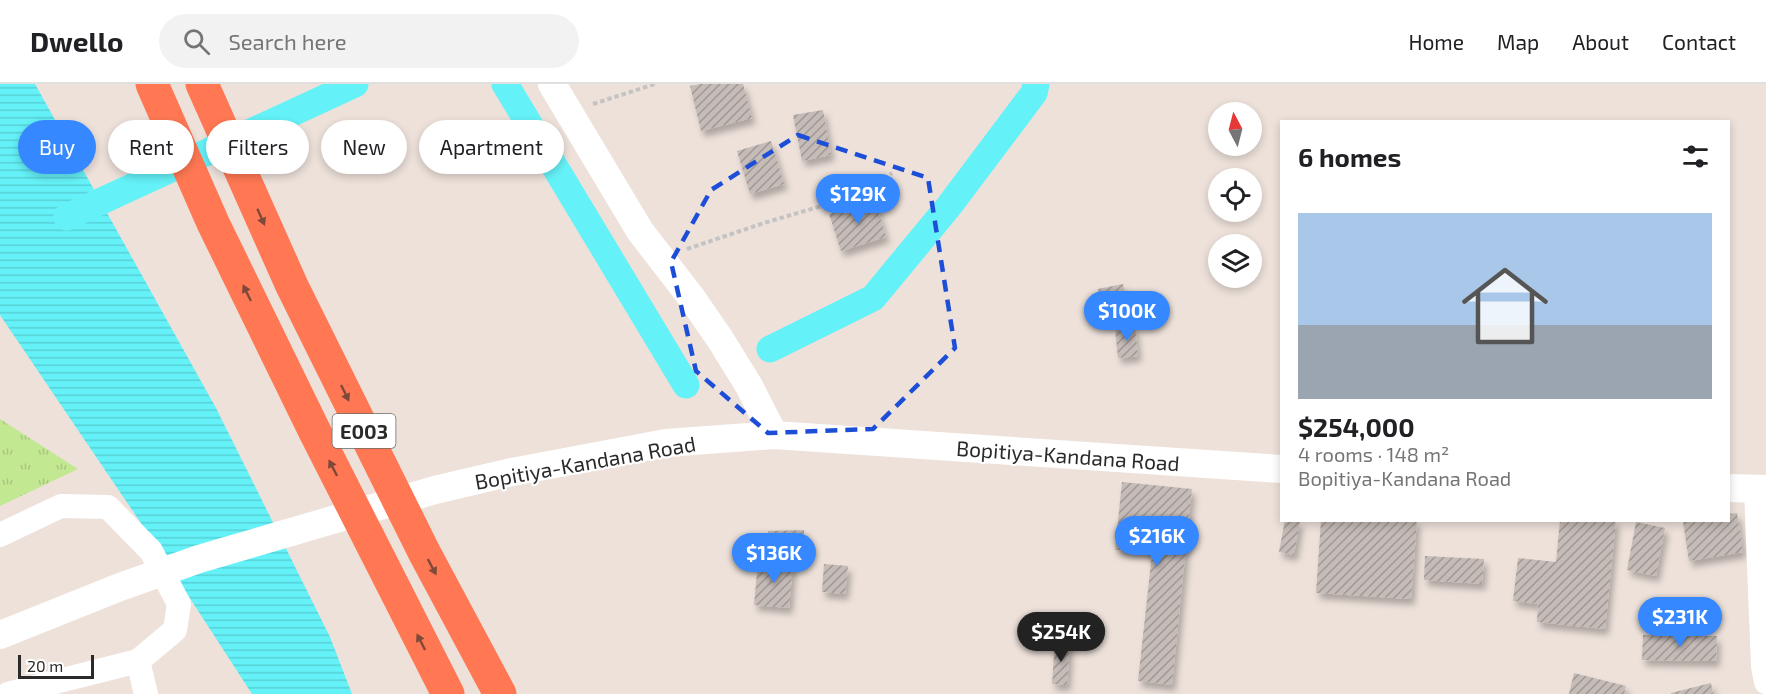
<!DOCTYPE html>
<meta charset="utf-8">
<style>
:root{--surface:#fff;--page:#f2f2f2;--text:#202124;--muted:#757577;--line:#e0e0e0;--accent:#3588ff}
body{margin:0;font-family:"Exo 2",sans-serif;background:var(--page);color:var(--text);height:100vh;display:flex;flex-direction:column;font-size:22px;white-space:nowrap}
*{box-sizing:border-box;margin:0}
p{font-size:20px;color:var(--muted)}
.icon{flex:none;width:33px;height:33px;fill:none;stroke:currentColor;stroke-width:2;stroke-linecap:round;stroke-linejoin:round}
.map{position:relative;flex:1;overflow:hidden}
.sheet{position:absolute;left:1280px;top:36px;width:450px;height:402px;display:flex;flex-direction:column;background:var(--surface);border-radius:0px;box-shadow:0 3px 9px #0003}
.sheet>*{flex:none}
.hud{position:absolute;left:18px;top:36px;width:570px;height:54px;display:flex;gap:12px}
.needle{width:39px;rotate:353deg}
.controls{position:absolute;left:1208px;top:18px;display:grid;gap:12px}
.controls a{display:grid;place-items:center;width:54px;height:54px;border-radius:50%;background:var(--surface);box-shadow:0 3px 9px #0003;font-size:30px}
.scale{position:absolute;left:18px;bottom:15px;width:76px;box-sizing:border-box;padding-left:6px;border:3px solid #2a2a2a;border-top:0;font-size:16px;line-height:21px;white-space:nowrap;color:#2a2a2a;-webkit-text-stroke:4px #fff;paint-order:stroke}
.price{position:absolute;translate:-50% -51px;padding:0 14px;border-radius:21px;background:var(--accent);color:#fff;font-size:20px;line-height:39px;filter:drop-shadow(0 2px 3px #0008)}
.price::after{content:'';position:absolute;left:50%;top:36px;width:18px;height:14px;margin-left:-9px;background:inherit;clip-path:polygon(0 0,100% 0,50% 100%)}
.price.on{background:#222;color:#fff}
ul{padding:0;list-style:none}
li{display:grid;align-content:center;gap:12px;height:318px;padding:0 18px}
li+li{border-top:2px solid var(--line)}
li span{display:grid;place-items:center;height:186px;border-radius:0px;color:#555}
li>.icon{margin-inline-start:auto}
span .icon{width:108px;height:108px;fill:#fffc;stroke-width:1}
li b{font-size:26px}
h2{display:flex;justify-content:space-between;align-items:center;height:72px;padding:0 18px;font-size:26px}
.chip{padding:0 21px;border-radius:27px;background:var(--surface);box-shadow:0 3px 9px #0003;font-size:21px;line-height:54px}
.chip.on{background:var(--accent);color:#fff}
header{display:flex;align-items:center;gap:36px;box-sizing:border-box;height:84px;padding:0 30px;background:var(--surface);border-bottom:2px solid var(--line)}
header strong{font-size:28px}
nav{display:flex;gap:33px;margin-inline-start:auto;font-size:21px}
.search{width:420px;height:54px;background:var(--page);display:flex;align-items:center;gap:15px;box-sizing:border-box;padding:0 21px;border-radius:33px;color:var(--muted);font-size:22px}
.map>svg:first-child{display:block}
</style>
<header>
<strong>Dwello</strong>
<div class="search"><svg class="icon" aria-label="search" viewBox="0 0 24 24"><circle cx="10" cy="10" r="6"/><path d="M15 15l6 6"/></svg>Search here</div>
<nav><a>Home</a><a>Map</a><a>About</a><a>Contact</a></nav>
</header>
<div class="map">
<svg width="1766" height="610" viewBox="0 0 1766 610">
<defs>
<pattern id="grass-tufts" width="24" height="20" patternUnits="userSpaceOnUse" patternTransform="scale(1.5)"><rect width="24" height="20" fill="#c3e892"/><path d="M3 7l-1-3M5 7V3M7 7l1-3M15 17l-1-3M17 17v-4M19 17l1-3" fill="none" stroke="#a8c77e"/></pattern>
<pattern id="water-rules" width="6" height="5" patternUnits="userSpaceOnUse" patternTransform="scale(1.5)"><rect width="6" height="5" fill="#64f2f8"/><path d="M0 2.5h6" fill="none" stroke="#57d0d5"/></pattern>
<pattern id="building-hatch" width="6" height="6" patternUnits="userSpaceOnUse" patternTransform="scale(1.5)"><rect width="6" height="6" fill="#c5bbb7"/><path d="M-1 1l2-2M0 6l6-6M5 7l2-2" fill="none" stroke="#a09895"/></pattern>
<filter id="shadow"><feDropShadow dx="3.5" dy="6" stdDeviation="3" flood-color="#0004"/></filter>
</defs>
<rect width="100%" height="100%" fill="#ede1da"/>
<path fill="url(#grass-tufts)" d="M0 335 78 385 0 422Z"/>
<path fill="url(#water-rules)" d="M0 0H35L216 324 330 553 352 610H252L147 448 0 231Z"/>
<g fill="none" stroke-linecap="round" stroke-linejoin="round">
<path stroke="#64f2f8" stroke-width="27" d="M505 0 686 301
M67 133 355 0
M770 265 873 214 949 122 1034 9 1036 0"/>
</g>
<path fill="url(#building-hatch)" filter="url(#shadow)" d="M700 0H743L752 34 701 47 690 2Z
M823 26 831 71 802 77 793 31Z
M771 57 784 100 750 110 737 67Z
M875 116 886 153 841 167 829 130Z
M1123 200 1130 234 1105 239 1098 205Z
M1135 243 1138 272 1118 274 1115 245Z
M1122 398 1192 405 1172 601 1138 597 1152 470 1115 466Z
M1737 429 1743 468 1689 477 1683 438 1728 436V430Z
M1285 436 1300 437 1294 471 1279 468Z
M1321 436H1417L1411 515 1316 509Z
M1560 436H1616L1605 545 1537 538 1538 520 1513 517 1518 474 1556 478Z
M1636 438 1665 444 1656 492 1627 486Z
M804 446V469L769 470 768 447Z
M1425 472 1484 475 1482 500 1424 496Z
M758 477 793 480 789 524 754 521Z
M824 480 848 482 845 510 822 508Z
M1643 551 1717 552 1716 577 1642 576Z
M1055 557 1070 558 1067 601 1052 600Z
M1574 589 1626 602 1624 610H1569Z
M1711 599 1713 610H1671V609Z"/>
<g fill="none" stroke-linecap="round" stroke-linejoin="round">
<path stroke="#c3c3c3" stroke-width="4" stroke-dasharray="4.5 3" stroke-linecap="butt" d="M593 20 655 0
M687 165 764 139 859 111 892 89"/>
<path stroke="#fff" stroke-width="24" d="M1756 405 1763 582 1766 598
M0 451 61 422 108 423 151 467 179 520 175 546 138 577 8 610
M138 577 146 610"/>
<path stroke="#fff" stroke-width="28" d="M552 0 640 147 691 213 720 255 749 302 774 351
M1728 404 1766 405
M0 551 120 503 199 475 435 406 512 388 666 359 774 351 1281 385"/>
<path stroke="#ff7853" stroke-width="33" d="M152 0 213 139 315 348 448 610
M202 0 292 202 424 468 500 610"/>
</g>
<defs><path id="oneway-solid" d="M-6-.8H1V-3.2L6.5 0L1 3.2V.8H-6Z" transform="scale(1.5)"/></defs>
<g fill="#7f493a">
<use href="#oneway-solid" transform="translate(261 133) rotate(66)"/>
<use href="#oneway-solid" transform="translate(247 209) rotate(-116)"/>
<use href="#oneway-solid" transform="translate(345 309) rotate(64)"/>
<use href="#oneway-solid" transform="translate(333 384) rotate(-117)"/>
<use href="#oneway-solid" transform="translate(432 483) rotate(62)"/>
<use href="#oneway-solid" transform="translate(421 558) rotate(-117)"/>
</g>
<path fill="none" stroke="#1d4ed8" stroke-width="4.5" stroke-dasharray="12 8" stroke-linejoin="round" d="M798 51 928 94 955 264 873 345 768 349 696 287 671 178 711 106Z"/>
<g text-anchor="middle" dominant-baseline="central" stroke-width="4.5" stroke-linejoin="round" paint-order="stroke">
<rect fill="#fff" stroke="#6a6a6a" stroke-width="1.5" x="332.5" y="330" width="63" height="34" rx="4.5"/>
<g font-size="20" font-weight="bold" fill="#2a2a2a">
<text x="364" y="347">E003</text>
</g>
<g font-size="21" fill="#2a2a2a" stroke="#fff">
<text transform="translate(1068 371) rotate(4)">Bopitiya-Kandana Road</text>
<text transform="translate(585 378) rotate(-10)">Bopitiya-Kandana Road</text>
</g>
</g>
</svg>
<div class="controls">
<a><svg class="needle" viewBox="-14 -14 28 28"><path d="M0-13l5 13h-10z" fill="#e53935"/><path d="M0 13l5-13h-10z" fill="#757577"/></svg></a>
<a><svg class="icon" aria-label="locate" viewBox="0 0 24 24"><circle cx="12" cy="12" r="6"/><path d="M12 2v4M12 18v4M2 12h4M18 12h4"/></svg></a>
<a><svg class="icon" aria-label="layers" viewBox="0 0 24 24"><path d="M12 4l9 5-9 5-9-5zM3 14l9 5 9-5"/></svg></a>
</div>
<div class="scale">20 m</div>
<b class="price" style="left:858px;top:141px">$129K</b>
<b class="price" style="left:1127px;top:258px">$100K</b>
<b class="price" style="left:1157px;top:483px">$216K</b>
<b class="price" style="left:774px;top:500px">$136K</b>
<b class="price" style="left:1680px;top:564px">$231K</b>
<b class="price on" style="left:1061px;top:579px">$254K</b>
<div class="hud">
<a class="chip on">Buy</a>
<a class="chip">Rent</a>
<a class="chip">Filters</a>
<a class="chip">New</a>
<a class="chip">Apartment</a>
</div>
<section class="sheet">
<h2>6 homes<svg class="icon" aria-label="filters" viewBox="0 0 24 24"><path d="M4 7h16M4 17h16"/><circle cx="9" cy="7" r="2"/><circle cx="15" cy="17" r="2"/></svg></h2>
<ul>
<li><span style="background:linear-gradient(#a9c7e8 60%,#9aa5b1 0)"><svg class="icon" aria-label="home" viewBox="0 0 24 24"><path d="M3 11l9-7 9 7M6 9v11h12V9"/></svg></span><div><b>$254,000</b><p>4 rooms · 148 m²</p><p>Bopitiya-Kandana Road</p></div></li>
</ul>
</section>
</div>
